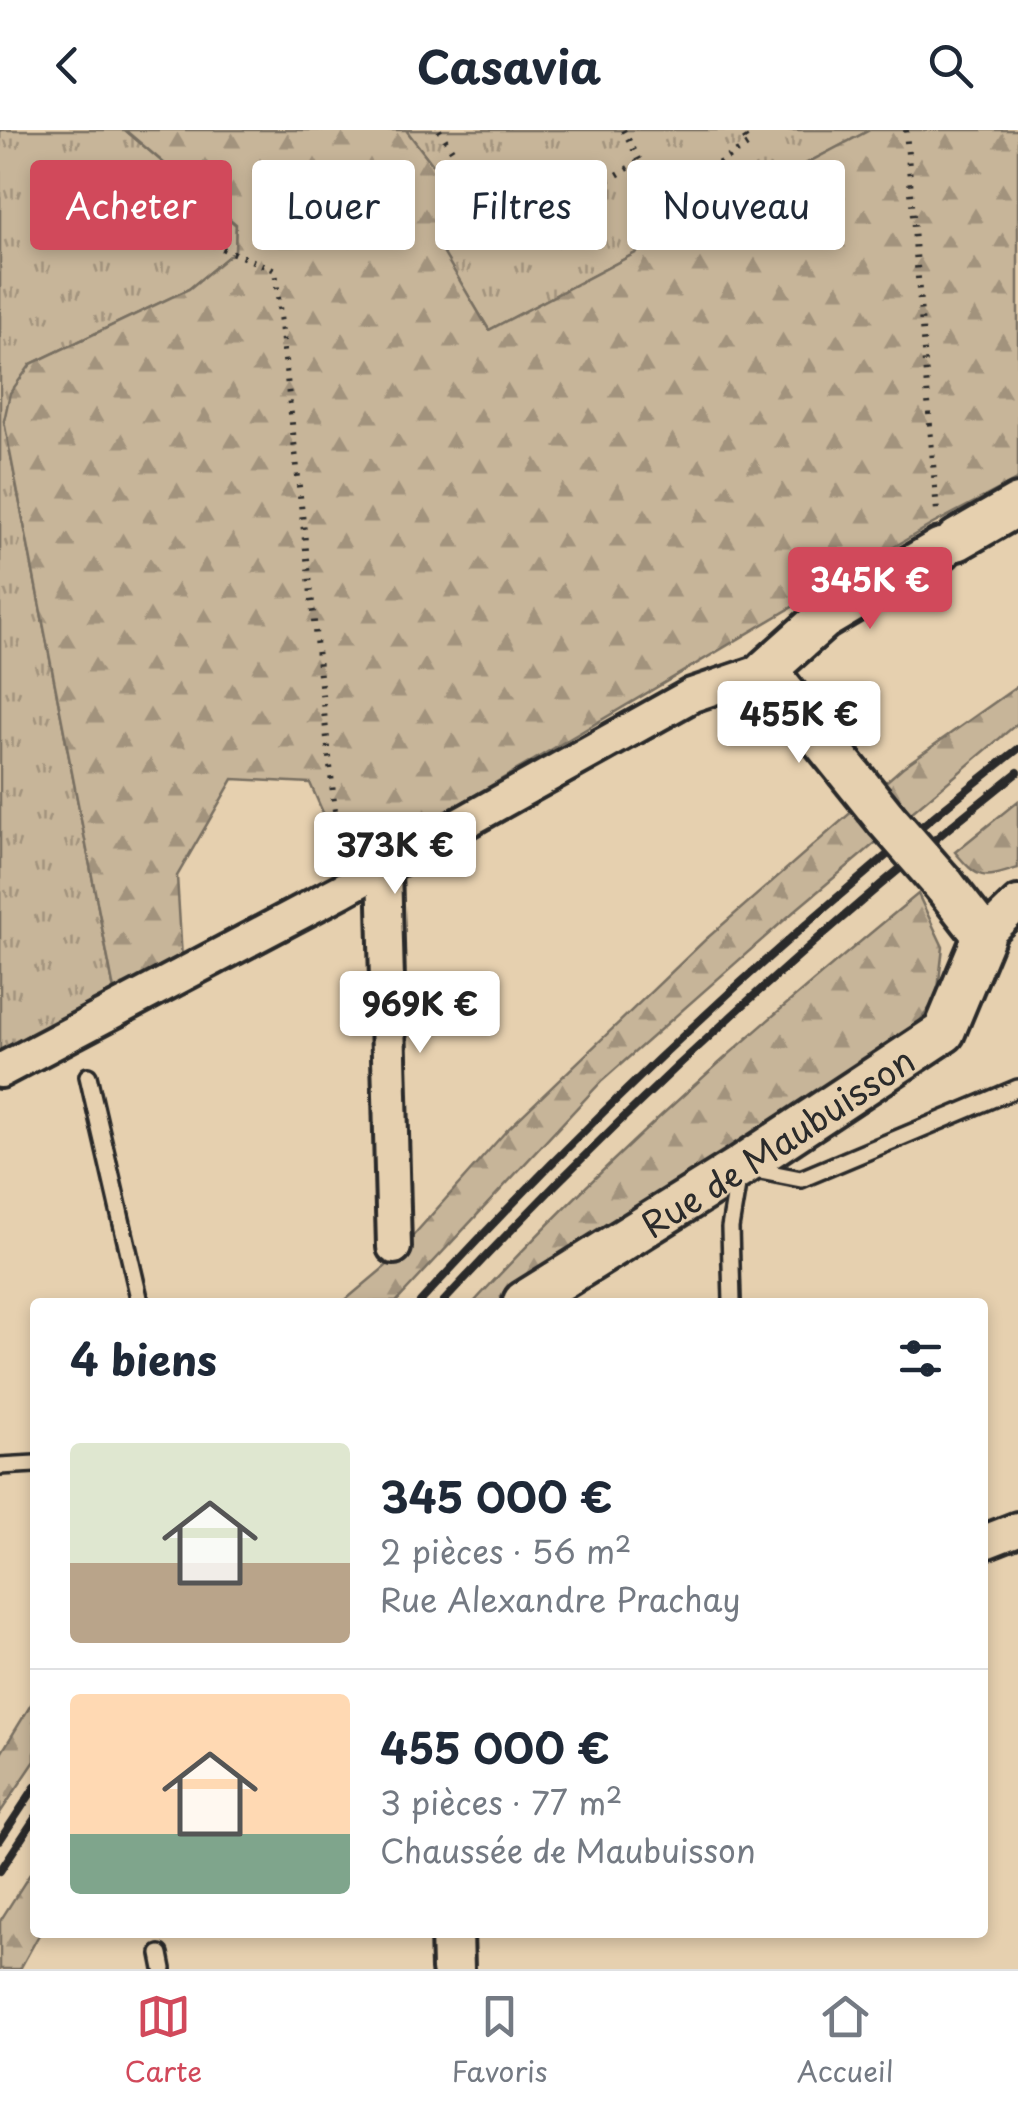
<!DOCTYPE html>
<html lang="fr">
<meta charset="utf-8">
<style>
:root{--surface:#fff;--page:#f6f6f7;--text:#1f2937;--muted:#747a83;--line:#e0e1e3;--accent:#d1495b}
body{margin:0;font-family:"Playpen Sans",sans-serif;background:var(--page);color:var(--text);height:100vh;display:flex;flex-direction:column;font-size:38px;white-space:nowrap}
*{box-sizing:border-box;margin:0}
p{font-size:32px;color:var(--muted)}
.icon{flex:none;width:55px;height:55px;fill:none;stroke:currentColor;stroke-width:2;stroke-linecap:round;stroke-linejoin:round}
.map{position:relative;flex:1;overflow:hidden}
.panel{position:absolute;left:30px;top:1168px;width:958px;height:640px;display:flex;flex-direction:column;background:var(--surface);border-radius:10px;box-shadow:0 5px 15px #0003}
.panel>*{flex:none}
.top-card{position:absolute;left:30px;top:30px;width:960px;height:90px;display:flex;gap:20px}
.price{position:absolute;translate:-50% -85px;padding:0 22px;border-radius:10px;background:#fff;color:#222;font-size:32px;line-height:65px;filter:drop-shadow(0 2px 5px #0008)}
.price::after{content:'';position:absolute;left:50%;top:60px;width:30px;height:22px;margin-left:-15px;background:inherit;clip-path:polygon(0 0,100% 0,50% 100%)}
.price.current{background:var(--accent);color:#fff}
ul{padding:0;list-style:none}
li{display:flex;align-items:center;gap:30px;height:250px;padding:0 40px}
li+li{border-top:2px solid var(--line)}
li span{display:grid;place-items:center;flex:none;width:280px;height:200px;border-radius:10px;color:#555}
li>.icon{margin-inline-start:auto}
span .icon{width:120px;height:120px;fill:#fffc;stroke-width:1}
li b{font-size:42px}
h2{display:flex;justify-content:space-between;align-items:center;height:120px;padding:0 40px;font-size:42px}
.tag{padding:0 35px;border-radius:10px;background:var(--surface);box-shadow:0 5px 15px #0003;font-size:35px;line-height:90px}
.tag.current{background:var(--accent);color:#fff}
header{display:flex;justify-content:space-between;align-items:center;height:130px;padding:0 40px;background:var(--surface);font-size:45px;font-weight:700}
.dock{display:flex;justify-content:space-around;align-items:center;height:140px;border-top:2px solid var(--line);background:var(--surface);font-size:28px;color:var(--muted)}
.dock a{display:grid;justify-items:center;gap:5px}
.dock .current{color:var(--accent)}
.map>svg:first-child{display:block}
</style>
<header><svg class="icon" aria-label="back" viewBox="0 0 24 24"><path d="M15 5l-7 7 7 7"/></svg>Casavia<svg class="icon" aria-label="search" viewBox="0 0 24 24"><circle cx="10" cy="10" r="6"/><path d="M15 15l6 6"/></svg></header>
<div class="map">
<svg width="1018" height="1839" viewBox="0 0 1018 1839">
<defs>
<pattern id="grass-tufts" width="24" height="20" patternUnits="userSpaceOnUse" patternTransform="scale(2.5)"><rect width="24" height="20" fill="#c7b599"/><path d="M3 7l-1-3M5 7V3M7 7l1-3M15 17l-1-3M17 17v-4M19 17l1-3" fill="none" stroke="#a2937d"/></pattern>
<pattern id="forest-firs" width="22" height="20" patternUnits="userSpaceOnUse" patternTransform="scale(2.5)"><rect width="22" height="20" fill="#c7b599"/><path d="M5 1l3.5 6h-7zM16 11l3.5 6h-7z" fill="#a2937d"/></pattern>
</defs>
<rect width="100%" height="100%" fill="#e6d0af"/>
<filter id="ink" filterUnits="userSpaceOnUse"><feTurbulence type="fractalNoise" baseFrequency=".01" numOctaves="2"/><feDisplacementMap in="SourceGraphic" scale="20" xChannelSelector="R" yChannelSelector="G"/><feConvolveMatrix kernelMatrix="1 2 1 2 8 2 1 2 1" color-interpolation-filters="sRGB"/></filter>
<g filter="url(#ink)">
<path fill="url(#grass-tufts)" stroke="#797062" stroke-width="2.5" d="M0 0H125L236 95 235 121 189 159 31 234 4 291 115 865 0 926Z
M406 0H870L489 200 440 119 446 52Z"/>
<path fill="url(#forest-firs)" stroke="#797062" stroke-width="2.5" d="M125 0H406L446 52 441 119 489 200 870 0H1018V349L931 395 348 740 310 653 233 649 177 746 182 829 115 865 4 291 10 263 31 234 189 159 235 121 236 94Z
M1018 556V593L798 778 602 951 396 1172H343L386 1136 507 1000 705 810 903 637Z
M1018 671V738C983 749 979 751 955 722Z
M918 764 943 817 937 868 895 924 508 1172H474C610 1024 762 892 918 764Z
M35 1568V1631L0 1683V1625Z
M35 1736V1802L40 1803 20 1839H0V1791Z"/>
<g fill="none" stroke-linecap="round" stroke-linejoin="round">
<g stroke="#2b2b2b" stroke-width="22">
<path id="service" d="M88 946 140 1172
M732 1172 730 1098 740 1037 801 1049 1018 958
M0 1336 35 1334
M160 1824 163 1839"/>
</g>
<g stroke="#2b2b2b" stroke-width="40">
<path id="minor" d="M384 737 394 1117
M984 806 1018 773
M0 941 343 760 692 565 766 540
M982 1413 1018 1399"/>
</g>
<g stroke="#2b2b2b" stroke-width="48">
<g id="tertiary">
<path d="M957 410 1018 375"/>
<path d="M886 689 766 540 823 489 941 419"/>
<path id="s1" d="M524 1172 740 1037 944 902 984 806 944 755"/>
<path d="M452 1802 453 1839"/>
</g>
</g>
<path stroke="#2b2b2b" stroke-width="6" stroke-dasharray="2.5 8" stroke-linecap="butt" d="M439 0 496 87 515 96 534 95 640 31 663 69 749 14 740 0
M623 0 640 31
M906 0 937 382
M96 67 275 140 340 726"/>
<use href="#service" stroke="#e6d0af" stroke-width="15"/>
<use href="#minor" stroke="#e6d0af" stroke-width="32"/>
<use href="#tertiary" stroke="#e6d0af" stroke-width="40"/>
<path stroke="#2b2b2b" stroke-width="8" d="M420 1172C603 972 804 786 1018 619
M443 1172C621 980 813 805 1018 642
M0 1710 35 1657
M0 1741 35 1688"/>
<g stroke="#2b2b2b" stroke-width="48" stroke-linecap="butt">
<path id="tertiary-bridge" d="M886 689 944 755"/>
</g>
<use href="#tertiary-bridge" stroke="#e6d0af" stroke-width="40"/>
</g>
</g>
<g text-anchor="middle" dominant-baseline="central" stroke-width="8" stroke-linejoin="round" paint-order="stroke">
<g font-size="35" fill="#2b2b2b" stroke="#e6d0af">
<text stroke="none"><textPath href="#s1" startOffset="300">Rue de Maubuisson</textPath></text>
</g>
</g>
</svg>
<b class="price current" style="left:870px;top:502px">345K €</b>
<b class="price" style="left:799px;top:636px">455K €</b>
<b class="price" style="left:395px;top:767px">373K €</b>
<b class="price" style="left:420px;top:926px">969K €</b>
<div class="top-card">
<a class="tag current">Acheter</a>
<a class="tag">Louer</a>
<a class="tag">Filtres</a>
<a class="tag">Nouveau</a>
</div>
<section class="panel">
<h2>4 biens<svg class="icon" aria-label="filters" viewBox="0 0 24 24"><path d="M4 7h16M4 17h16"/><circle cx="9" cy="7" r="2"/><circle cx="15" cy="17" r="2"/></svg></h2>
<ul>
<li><span style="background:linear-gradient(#dfe7d0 60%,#b9a48a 0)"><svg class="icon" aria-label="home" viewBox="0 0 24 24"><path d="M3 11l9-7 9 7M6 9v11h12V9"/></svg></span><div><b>345 000 €</b><p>2 pièces · 56 m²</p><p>Rue Alexandre Prachay</p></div></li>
<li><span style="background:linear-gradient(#ffd9b3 70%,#7fa58c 0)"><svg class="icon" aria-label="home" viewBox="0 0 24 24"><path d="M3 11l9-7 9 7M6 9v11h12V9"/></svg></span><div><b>455 000 €</b><p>3 pièces · 77 m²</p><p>Chaussée de Maubuisson</p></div></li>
</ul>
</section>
</div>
<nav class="dock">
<a class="current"><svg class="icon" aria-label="map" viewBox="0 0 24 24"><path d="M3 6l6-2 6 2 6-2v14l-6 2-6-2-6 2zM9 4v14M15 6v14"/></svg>Carte</a>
<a><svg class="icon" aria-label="saved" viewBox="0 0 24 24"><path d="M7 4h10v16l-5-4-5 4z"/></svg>Favoris</a>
<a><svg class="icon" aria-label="home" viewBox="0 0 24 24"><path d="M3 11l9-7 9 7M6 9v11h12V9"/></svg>Accueil</a>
</nav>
